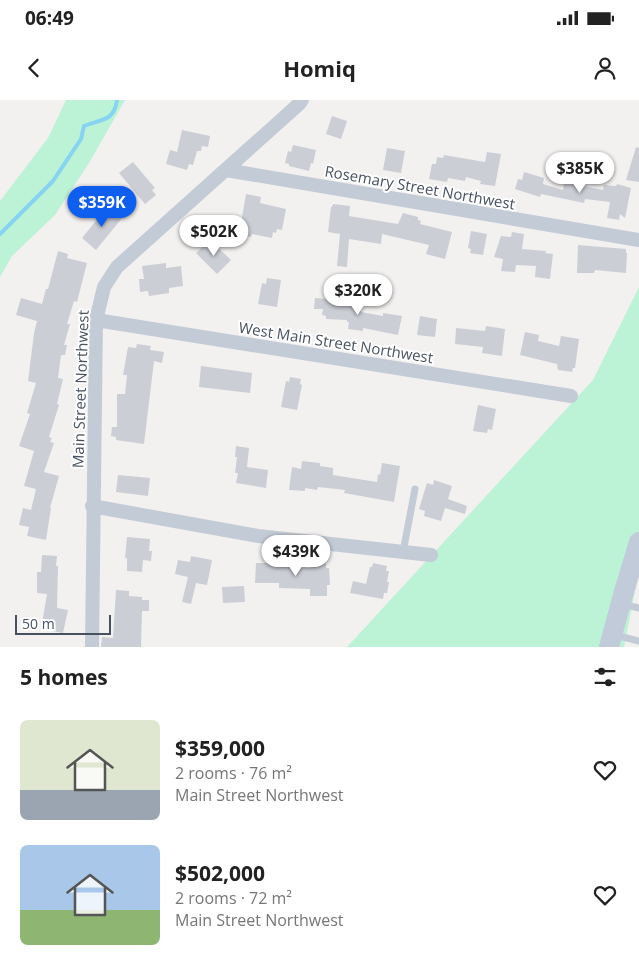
<!DOCTYPE html>
<meta charset="utf-8">
<style>
:root{--surface:#fff;--page:#f6f6f6;--text:#222;--muted:#767676;--accent:#0e5eef}
body{margin:0;font-family:"Open Sans",sans-serif;background:var(--page);color:var(--text);height:100vh;display:flex;flex-direction:column;font-size:19px;white-space:nowrap}
*{box-sizing:border-box;margin:0}
p{font-size:16px;color:var(--muted)}
.icon{flex:none;width:28px;height:28px;fill:none;stroke:currentColor;stroke-width:2;stroke-linecap:round;stroke-linejoin:round}
.map{position:relative;height:547px;overflow:hidden}
.drawer{display:flex;flex-direction:column;background:var(--surface);flex:1}
.drawer>*{flex:none}
.scale{position:absolute;left:15px;bottom:12px;width:96px;box-sizing:border-box;padding-left:5px;border:2px solid #47515f;border-top:0;font-size:14px;line-height:18px;white-space:nowrap;color:#47515f;-webkit-text-stroke:4px #fff;paint-order:stroke}
.price{position:absolute;translate:-50% -42px;padding:0 11px;border-radius:18px;background:#fff;color:#222;font-size:16px;line-height:32px;filter:drop-shadow(0 1px 2px #0008)}
.price::after{content:'';position:absolute;left:50%;top:30px;width:15px;height:11px;margin-left:-8px;background:inherit;clip-path:polygon(0 0,100% 0,50% 100%)}
.price.on{background:var(--accent);color:#fff}
ul{padding:0;list-style:none}
li{display:flex;align-items:center;gap:15px;height:125px;padding:0 20px}
li span{display:grid;place-items:center;flex:none;width:140px;height:100px;border-radius:8px;color:#555}
li>.icon{margin-inline-start:auto}
span .icon{width:60px;height:60px;fill:#fffc;stroke-width:1}
li b{font-size:21px}
h2{display:flex;justify-content:space-between;align-items:center;height:60px;padding:0 20px;font-size:21px}
.status{display:flex;justify-content:space-between;align-items:center;height:35px;padding:0 25px;background:var(--surface);direction:ltr}
.status svg{height:14px;fill:currentColor}
header{display:flex;justify-content:space-between;align-items:center;height:65px;padding:0 20px;background:var(--surface);font-size:22px;font-weight:700}
.map>svg:first-child{display:block}
</style>
<div class="status"><b>06:49</b><svg viewBox="0 0 49 12"><path d="M0 12V9h3v3zM5 12V6h3v6zM10 12V3h3v9zM15 12V0h3v12zM26 1h20v11H26zM47 4h2v5h-2z"/></svg></div>
<header><svg class="icon" aria-label="back" viewBox="0 0 24 24"><path d="M15 5l-7 7 7 7"/></svg>Homiq<svg class="icon" aria-label="person" viewBox="0 0 24 24"><circle cx="12" cy="8" r="4"/><path d="M4 21q1-7 8-7t8 7"/></svg></header>
<div class="map">
<svg width="639" height="547" viewBox="0 0 639 547">
<rect width="100%" height="100%" fill="#f3f0f0"/>
<path fill="#bcf2d5" d="M66 0H125L89 63 55 115 12 156 0 177V101L48 38Z
M639 187V471L624 547H347L593 280Z"/>
<g fill="none" stroke-linecap="round" stroke-linejoin="round">
<path stroke="#87d3f2" stroke-width="4" d="M0 134 53 81 81 39 84 26C101 19 114 22 117 0"/>
</g>
<path fill="#ccced6" d="M332 16 347 21 341 39 326 34Z
M182 30 210 36 208 47 202 46 201 51H197L193 65 189 64 187 70 166 64 170 50 177 52Z
M293 45 316 50 313 64 311 63 309 71 289 66V64L285 63 288 51 291 52Z
M636 47 639 48V82L626 80Z
M387 48 405 51 401 73 383 70Z
M487 52 501 54 495 86 480 84 481 81 466 77 465 81 448 78 447 82 429 79 432 64H436L437 57 443 58 444 55 485 62Z
M133 62 155 88 152 90 156 95 145 104 119 73Z
M524 72 544 78 543 84 563 90 564 82 603 90 604 85 616 86 617 84 631 88 625 118 620 114 619 120 607 118 610 102 585 99 584 103 541 94 540 97 515 89 518 79 522 80Z
M246 94 261 97 260 103 286 109 282 130 277 129 276 133 273 132 272 138 252 134 251 137 239 135Z
M333 104 350 106 349 116 398 124 403 113 418 117V120L421 121 420 124 452 132 445 159 426 154 429 145 382 134 381 144 349 139 347 167 337 166 340 134 328 132 331 107H332Z
M108 106 122 118 96 150 82 138Z
M471 131 487 134 483 155 470 153 471 149 468 148Z
M512 132 524 134 522 149 546 151 545 153 553 154 550 179 535 177 536 166 516 165 515 172 501 171 503 159 494 157 501 136 511 137Z
M210 140 231 160 217 174 196 153Z
M578 145 626 149V153H627L626 173 595 170 594 173H577Z
M58 151 68 154 67 158 87 163 77 202 74 201 67 224H70L64 245H67L65 255H61L58 278 63 279 57 304 59 305 49 337 52 338 50 342 54 343 44 372 59 376 50 408H51L46 440 27 436 29 427 19 425 23 408 31 410 36 389 24 386 34 351 19 346 30 314 27 313 36 283 28 281 34 233 37 221 16 215 21 198 42 204 46 189H48Z
M166 163V168L181 166 183 186 169 188V193L149 196 148 191 140 192 139 179H144L142 166Z
M267 178 281 180 277 207 258 204 262 183 266 184Z
M315 198 341 200 362 205 361 212 383 216V213L402 216 398 235 363 228V231L348 229 349 222H347V220L326 219V216L322 215 323 209H314Z
M420 216 437 219 435 237 417 235Z
M486 226 505 229 502 256 482 253 483 247 455 244 456 228 485 231Z
M525 232 539 235 538 241 559 246 561 236 579 239 575 268H573L572 272 558 270 557 264 520 255Z
M137 244 151 246 150 250 164 252 162 263 154 261 144 344 116 340V337L111 336 112 327H117V294H125L127 275H123L128 247 136 248Z
M201 266 252 273 250 293 199 287Z
M290 277 301 279 300 284 302 285 297 310 281 307 286 281 289 282Z
M478 305 496 309 492 330 488 329 487 333 473 331Z
M236 346 249 348 247 367 268 370 266 388 236 383 238 373H235L237 357H235Z
M302 361 320 363V366L333 368V375L377 382 378 374 380 375 382 363 400 366 394 402 344 393 345 390 318 387 317 390 305 388V391L289 390 292 367 301 369Z
M118 375 150 378 148 396 116 392Z
M434 380 452 386 448 399 467 406 465 414 445 408 441 421 424 416 425 411 419 409 427 383 433 385Z
M127 437 150 439 149 451H152L151 461 143 460 142 472 127 471V458H125Z
M42 455 57 456 56 466H58L57 508 68 510 63 533 41 529 47 494 37 493V472H41Z
M191 456 212 460 207 485 196 483 191 504 182 502 188 477 175 474 178 460 190 462Z
M312 462H326V468H329L330 485H327V496H310V489L279 488V483H255L256 463H272V466L310 468 312 467Z
M373 463 387 466 386 471H389L387 482H389L387 493H384L383 499 350 493 353 481 366 484 370 467H372Z
M244 486 245 502 223 503 222 487Z
M116 490 129 491V496L142 497V500H149V511H142L141 547H101L102 537 113 538Z"/>
<g fill="none" stroke-linecap="round" stroke-linejoin="round">
<path stroke="#c3cbd6" stroke-width="7" d="M403 452 415 389
M622 504 639 508
M615 535 639 541"/>
<path stroke="#c3cbd6" stroke-width="14" d="M226 70 639 140
M96 220 571 296
M92 406 258 436 431 455
M92 547 96 220 104 187 117 167 299 4 302 0"/>
<path stroke="#c2cbda" stroke-width="20" d="M609 547 623 495 639 442"/>
</g>
<g text-anchor="middle" dominant-baseline="central" stroke-width="4" stroke-linejoin="round" paint-order="stroke">
<g font-size="15" fill="#47515f" stroke="#fff">
<text transform="translate(420 87) rotate(10)">Rosemary Street Northwest</text>
<text transform="translate(336 242) rotate(9)">West Main Street Northwest</text>
<text transform="translate(80 289) rotate(-88)">Main Street Northwest</text>
</g>
</g>
</svg>
<div class="scale">50 m</div>
<b class="price" style="left:580px;top:94px">$385K</b>
<b class="price on" style="left:102px;top:128px">$359K</b>
<b class="price" style="left:214px;top:157px">$502K</b>
<b class="price" style="left:358px;top:216px">$320K</b>
<b class="price" style="left:296px;top:477px">$439K</b>
</div>
<section class="drawer">
<h2>5 homes<svg class="icon" aria-label="filters" viewBox="0 0 24 24"><path d="M4 7h16M4 17h16"/><circle cx="9" cy="7" r="2"/><circle cx="15" cy="17" r="2"/></svg></h2>
<ul>
<li><span style="background:linear-gradient(#dfe7d0 70%,#9aa5b1 0)"><svg class="icon" aria-label="home" viewBox="0 0 24 24"><path d="M3 11l9-7 9 7M6 9v11h12V9"/></svg></span><div><b>$359,000</b><p>2 rooms · 76 m²</p><p>Main Street Northwest</p></div><svg class="icon" aria-label="heart" viewBox="0 0 24 24"><path d="M12 20l-8-8c-3-5 5-10 8-4 3-6 11-1 8 4z"/></svg></li>
<li><span style="background:linear-gradient(#a9c7e8 65%,#8fb573 0)"><svg class="icon" aria-label="home" viewBox="0 0 24 24"><path d="M3 11l9-7 9 7M6 9v11h12V9"/></svg></span><div><b>$502,000</b><p>2 rooms · 72 m²</p><p>Main Street Northwest</p></div><svg class="icon" aria-label="heart" viewBox="0 0 24 24"><path d="M12 20l-8-8c-3-5 5-10 8-4 3-6 11-1 8 4z"/></svg></li>
</ul>
</section>
